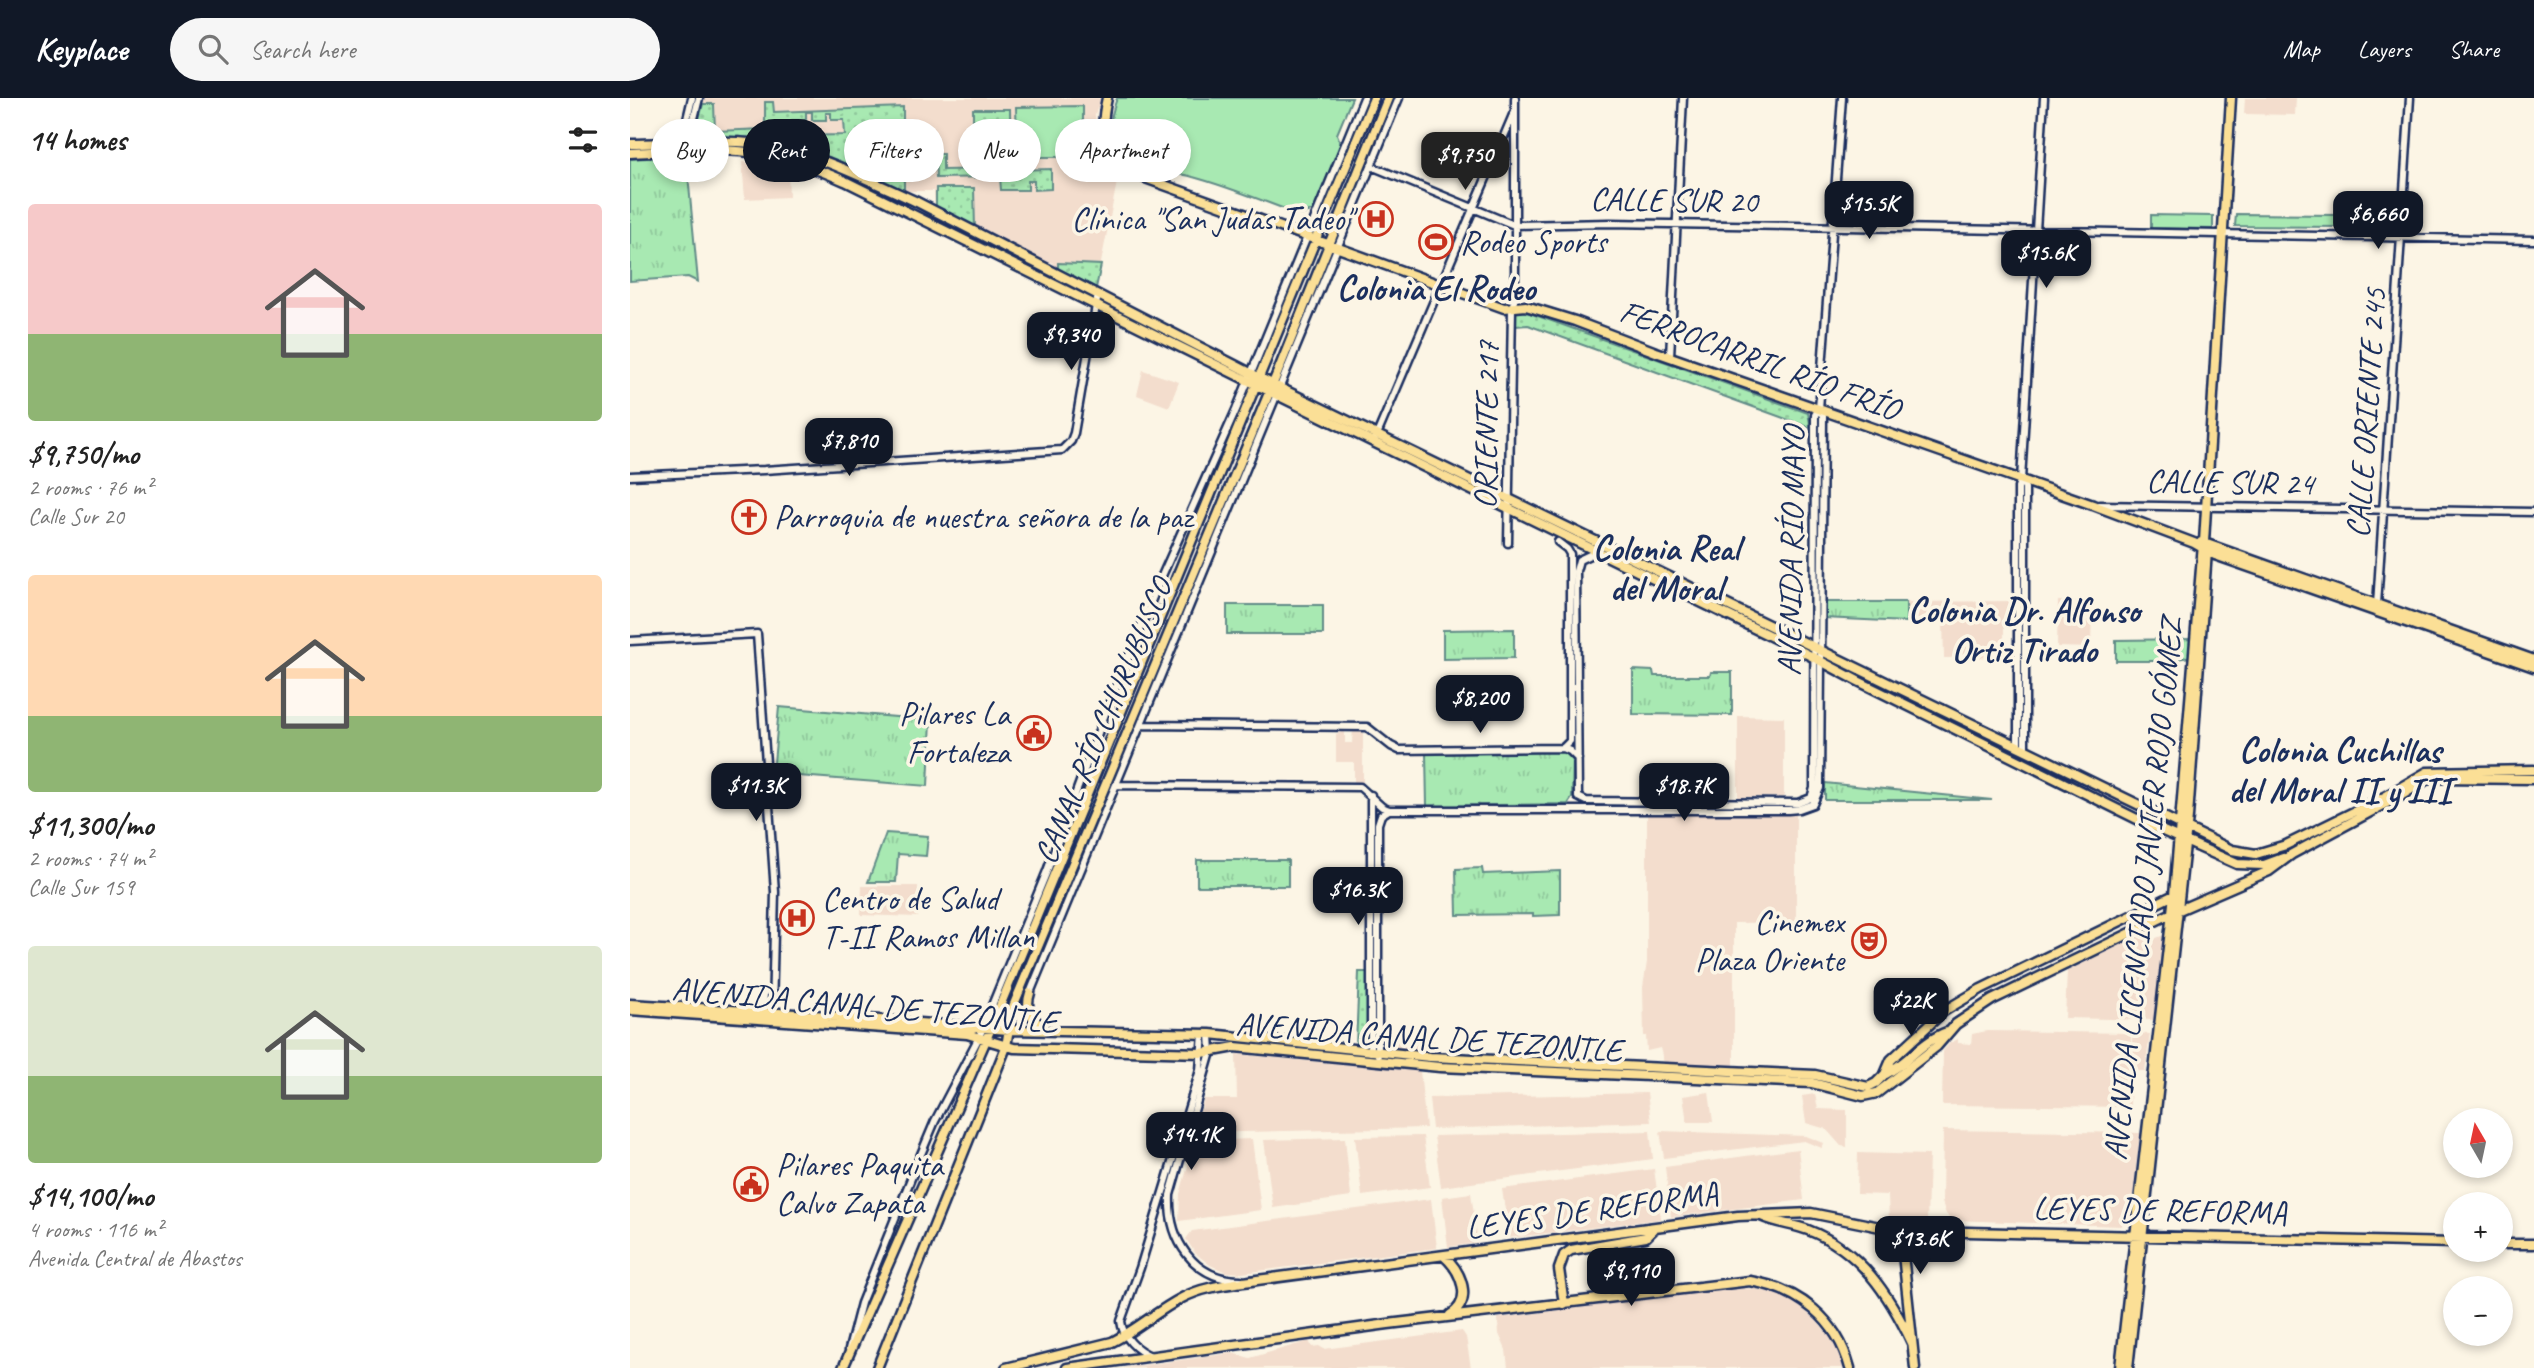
<!DOCTYPE html>
<meta charset="utf-8">
<style>
:root{--surface:#fff;--page:#f6f6f6;--text:#222;--muted:#767676;--accent:#111827}
body{margin:0;font-family:Caveat,sans-serif;background:var(--page);color:var(--text);height:100vh;display:flex;flex-direction:column;font-size:26px;white-space:nowrap}
*{box-sizing:border-box;margin:0}
p{font-size:23px;color:var(--muted)}
.icon{flex:none;width:38px;height:38px;fill:none;stroke:currentColor;stroke-width:2;stroke-linecap:round;stroke-linejoin:round}
.map{position:relative;flex:1;overflow:hidden}
.drawer{display:flex;flex-direction:column;background:var(--surface);width:630px}
.drawer>*{flex:none}
.top-card{position:absolute;left:21px;top:21px;width:665px;height:63px;display:flex;gap:14px}
.needle{width:46px;rotate:351deg}
.fabs{position:absolute;left:1813px;top:1010px;display:grid;gap:14px}
.fabs a{display:grid;place-items:center;width:70px;height:70px;border-radius:50%;background:var(--surface);box-shadow:0 4px 10px #0003;font-size:35px}
.price{position:absolute;translate:-50% -60px;padding:0 16px;border-radius:14px;background:var(--accent);color:#fff;font-size:23px;line-height:46px;filter:drop-shadow(0 2px 4px #0008)}
.price::after{content:'';position:absolute;left:50%;top:42px;width:21px;height:16px;margin-left:-10px;background:inherit;clip-path:polygon(0 0,100% 0,50% 100%)}
.price.current{background:#222;color:#fff}
ul{padding:0;list-style:none}
li{display:grid;align-content:center;gap:14px;height:371px;padding:0 28px}
li span{display:grid;place-items:center;height:217px;border-radius:7px;color:#555}
li>.icon{margin-inline-start:auto}
span .icon{width:126px;height:126px;fill:#fffc;stroke-width:1}
li b{font-size:30px}
h2{display:flex;justify-content:space-between;align-items:center;height:84px;padding:0 28px;font-size:30px}
.chip{padding:0 24px;border-radius:32px;background:var(--surface);box-shadow:0 4px 10px #0003;font-size:24px;line-height:63px}
.chip.current{background:var(--accent);color:#fff}
header{display:flex;align-items:center;gap:42px;box-sizing:border-box;height:98px;padding:0 35px;background:var(--accent);color:#fff}
header strong{font-size:33px}
nav{display:flex;gap:38px;margin-inline-start:auto;font-size:24px}
.search{width:490px;height:63px;background:var(--page);display:flex;align-items:center;gap:18px;box-sizing:border-box;padding:0 24px;border-radius:38px;color:var(--muted);font-size:26px}
main{display:flex;flex:1;min-height:0}
.map>svg:first-child{display:block}
</style>
<header>
<strong>Keyplace</strong>
<div class="search"><svg class="icon" aria-label="search" viewBox="0 0 24 24"><circle cx="10" cy="10" r="6"/><path d="M15 15l6 6"/></svg>Search here</div>
<nav><a>Map</a><a>Layers</a><a>Share</a></nav>
</header>
<main>
<section class="drawer">
<h2>14 homes<svg class="icon" aria-label="filters" viewBox="0 0 24 24"><path d="M4 7h16M4 17h16"/><circle cx="9" cy="7" r="2"/><circle cx="15" cy="17" r="2"/></svg></h2>
<ul>
<li><span style="background:linear-gradient(#f6c9c9 60%,#8fb573 0)"><svg class="icon" aria-label="home" viewBox="0 0 24 24"><path d="M3 11l9-7 9 7M6 9v11h12V9"/></svg></span><div><b>$9,750/mo</b><p>2 rooms · 76 m²</p><p>Calle Sur 20</p></div></li>
<li><span style="background:linear-gradient(#ffd9b3 65%,#8fb573 0)"><svg class="icon" aria-label="home" viewBox="0 0 24 24"><path d="M3 11l9-7 9 7M6 9v11h12V9"/></svg></span><div><b>$11,300/mo</b><p>2 rooms · 74 m²</p><p>Calle Sur 159</p></div></li>
<li><span style="background:linear-gradient(#dfe7d0 60%,#8fb573 0)"><svg class="icon" aria-label="home" viewBox="0 0 24 24"><path d="M3 11l9-7 9 7M6 9v11h12V9"/></svg></span><div><b>$14,100/mo</b><p>4 rooms · 116 m²</p><p>Avenida Central de Abastos</p></div></li>
</ul>
</section>
<div class="map">
<svg width="1904" height="1270" viewBox="0 0 1904 1270">
<defs>
<pattern id="grass-dots" width="8" height="8" patternUnits="userSpaceOnUse" patternTransform="scale(1.75)"><rect width="8" height="8" fill="#a8e9b2"/><path d="M2 2h.1M6 6h.1" fill="none" stroke="#90c89c" stroke-width="1.8" stroke-linecap="round"/></pattern>
<pattern id="park-tufts" width="24" height="20" patternUnits="userSpaceOnUse" patternTransform="scale(1.75)"><rect width="24" height="20" fill="#a8e9b2"/><path d="M3 7l-1-3M5 7V3M7 7l1-3M15 17l-1-3M17 17v-4M19 17l1-3" fill="none" stroke="#90c89c"/></pattern>
</defs>
<rect width="100%" height="100%" fill="#fcf5e5"/>
<filter id="ink" filterUnits="userSpaceOnUse"><feTurbulence type="fractalNoise" baseFrequency=".0143" numOctaves="2"/><feDisplacementMap in="SourceGraphic" scale="14" xChannelSelector="R" yChannelSelector="G"/><feConvolveMatrix kernelMatrix="1 2 1 2 8 2 1 2 1" color-interpolation-filters="sRGB"/></filter>
<g filter="url(#ink)">
<path fill="#f3ddcd" d="M75 0H471L465 17 467 37 474 54 489 74 466 190 428 172 422 164 416 165 305 111 304 93H274L190 58 64 40Z
M1615 0H1666L1665 17 1614 16Z
M821 44 844 53 840 62 854 68 849 78 817 65 822 54 817 52Z
M112 64 158 70 159 99 115 101Z
M513 272 549 284 539 309 507 297Z
M1385 503V527L1374 528V552L1385 553V559L1314 560 1313 524H1276V504Z
M1428 503 1462 504 1461 550 1427 549Z
M1108 618 1154 619V699H1108Z
M723 631H733V686H724V664H706V636L715 633V645H722Z
M1166 716V824L1104 825V968L1034 965 1030 950 1017 953 1016 938H1014L1013 889 1017 864V717Z
M232 788H288V819L231 817Z
M1515 834 1519 843 1534 837 1525 922 1435 920 1437 873Z
M752 932H799V941L804 942V956L751 952Z
M1357 933 1501 935 1500 1009 1312 1007 1313 953 1320 945 1328 941V945L1341 946 1342 936Z
M1502 935 1520 936 1515 973H1502Z
M606 956 790 973 796 1030 564 1035 574 1001H607Z
M1079 994 1083 1024H1057L1053 998Z
M1017 995 1021 1024 802 1031 799 1000Z
M1185 996 1188 1011 1217 1012V1049L1211 1048 1196 1031 1176 1025 1172 998Z
M1313 1032 1510 1035 1501 1119 1491 1128 1322 1122 1316 1116 1312 1104Z
M1020 1033 1023 1061 811 1089 804 1038Z
M1030 1033 1176 1038 1194 1045 1192 1050 1174 1043 1034 1060Z
M793 1038 800 1089 732 1098 725 1039Z
M715 1040 721 1099 643 1110 634 1042Z
M622 1041 631 1112 549 1123 550 1096 565 1043Z
M1168 1051 1174 1102 1041 1119 1035 1069Z
M1228 1055 1299 1057 1297 1123H1259L1258 1097 1227 1096Z
M1024 1071 1031 1121 879 1140 872 1091Z
M841 1095 848 1145 818 1149 812 1099Z
M801 1101 807 1150 612 1175 596 1174 580 1167 565 1155 556 1141 562 1133Z
M1097 1190 1126 1191 1145 1195 1164 1204 1185 1221 1200 1239 1210 1257 1213 1270H878L876 1252 869 1236 868 1220Z
M832 1233 836 1239 841 1270H493L602 1255 620 1260 679 1243 682 1249 689 1248 694 1251Z"/>
<path fill="url(#grass-dots)" stroke="#628c88" stroke-width="2" fill-rule="evenodd" d="M135 4H143L144 14 273 9V40L270 41 269 31 237 32 238 65H270V59H274V93L190 58 64 40 73 6H84L85 33 135 31ZM176 14H182V22H196V15H201V22H214L215 37 162 38V22H176Z
M343 11H380L381 72 421 71V91L404 92V83H398V92H371L370 79 306 80 305 56H313V72L363 71V22H343Z
M306 90H344L345 131 306 112Z
M428 165 471 167 466 190 428 172Z
M894 213 1178 315 1181 330 898 227 886 228 885 214Z
M729 874H740V950L726 948Z"/>
<path fill="url(#park-tufts)" stroke="#628c88" stroke-width="2" d="M50 58 57 66 68 184 58 179 0 183V61Z
M1606 116 1710 117V129L1605 128Z
M1194 504H1276V524L1194 520Z
M597 507H693V536H597Z
M884 531V560L813 561V532Z
M1563 541 1561 559 1527 563H1486V542Z
M1003 572 1023 573 1024 578H1080L1081 574H1102V617L1003 616Z
M149 609 301 622 298 688 143 676Z
M931 652 938 654 943 660 942 700 938 706 797 708 796 654Z
M1195 685 1362 702H1195Z
M256 735 298 738 296 758 268 756 266 784H238Z
M567 762H658V788H567Z
M852 770 853 776 930 773V817L903 818V816L827 817 826 771Z"/>
<path fill="#a8e9b2" stroke="#628c88" stroke-width="2" d="M487 0H722L707 36 711 46 684 112 671 117C635 104 600 89 563 79 540 72 509 75 491 56 475 39 480 20 487 0Z
M453 8V33H463V56H453V59H410L409 40 408 59H397V40H387L386 9Z
M1521 117 1583 118V131L1521 130Z"/>
<g fill="none" stroke-linecap="round" stroke-linejoin="round">
<g stroke="#1b2f5e" stroke-width="11">
<path id="minor" d="M51 46 62 0
M60 47V37L69 0
M741 68 884 127 980 125 1163 128 1904 142
M1040 258 1053 0
M746 339 883 17
M0 378 134 372 432 352 441 343 444 335 468 196
M1391 382 1395 390V651
M1469 407 1904 414
M928 444 937 451 940 456V643L933 650
M878 445 882 210 885 199V0
M1747 507 1780 0
M0 543 127 536 145 794 142 914
M512 627 737 629 761 648 769 652 933 650 940 653 948 661
M1388 648V389L1391 382 1414 0
M486 687 730 689 752 709 759 712H1158L1169 711 1183 706 1190 690 1193 318 1189 311 1212 0
M741 697V954
M948 699 956 703 1168 705 1181 700 1184 690 1185 317 1189 311
M948 699 946 473 949 462 966 454
M400 895 769 0
M580 936 581 954 540 1097C538 1141 563 1182 611 1182
M748 957V726L751 717 759 712
M219 1251 231 1205 286 1068 305 1023 349 939 417 773 475 616 527 489 606 312 734 0
M521 1258C506 1252 493 1240 491 1223L510 1170 570 972 573 936"/>
</g>
<g stroke="#1b2f5e" stroke-width="13">
<path id="major" d="M477 0C467 43 476 61 515 80L874 210 896 208 945 223 1026 254 1463 407 1564 445 1585 457 1904 569
M0 46C43 45 87 41 130 46 185 54 236 81 287 104L642 286 1602 752 1626 756 1656 747 1756 698 1797 674 1904 672
M0 55C45 53 93 48 137 57 164 62 190 72 215 83L647 297 1183 559 1228 583 1513 724 1607 766 1634 767 1653 760
M1571 444 1904 562
M400 895C394 913 402 921 416 932
M0 906 199 918 379 932 580 936 800 959 1185 977 1238 989 1246 985 1255 976 1261 962 1314 913 1351 891 1544 797
M0 912 337 936 384 950 572 955 605 949 810 969 1182 985 1233 998 1247 995 1307 948 1326 926 1362 902 1542 815 1639 773 1662 756 1772 697 1796 682 1806 680 1904 681
M1256 976C1278 964 1294 942 1317 934
M1131 1118C1146 1125 1162 1126 1178 1132 1230 1152 1259 1196 1282 1245
M1255 1130 1266 1143 1273 1156 1285 1270
M1871 1146H1904
M1273 1156 1278 1144 1294 1134
M814 1158C831 1173 844 1203 820 1217
M934 1206 929 1171 934 1157 941 1152 1016 1139 1024 1131
M213 1270 356 942 744 0
M247 1270 376 949 382 911 649 271 758 0
M376 1270 482 1244C506 1232 527 1213 552 1200 574 1188 602 1186 627 1182L1108 1118 1181 1115 1255 1130 1295 1133 1825 1145
M437 1270 758 1226 1120 1183C1169 1191 1207 1221 1220 1270
M1490 1270 1544 797 1573 446
M1498 1270 1558 719 1577 453 1574 444 1601 0"/>
</g>
<use href="#minor" stroke="#fcf5e5" stroke-width="6"/>
<use href="#major" stroke="#fbdf96" stroke-width="8"/>
</g>
</g>
<defs>
<g id="hospital-ring" transform="scale(1.75)"><circle r="9.5" fill="#fcf5e5" stroke="#c8321e" stroke-width="1.5"/><path d="M-5-5h3v3.5h4V-5h3V5h-3V1.5h-4V5h-3Z" fill="#c8321e"/></g>
<g id="stadium-ring" transform="scale(1.75)"><circle r="9.5" fill="#fcf5e5" stroke="#c8321e" stroke-width="1.5"/><path d="M0-5a6.5 5 0 1 0 0 10a6.5 5 0 1 0 0-10ZM-3.5-1.8h7v3.6h-7Z" fill="#c8321e"/></g>
<g id="church-ring" transform="scale(1.75)"><circle r="9.5" fill="#fcf5e5" stroke="#c8321e" stroke-width="1.5"/><path d="M-1.2-6h2.4v3.5h3.3v2.4h-3.3V6h-2.4V-.1h-3.3v-2.4h3.3Z" fill="#c8321e"/></g>
<g id="civic-ring" transform="scale(1.75)"><circle r="9.5" fill="#fcf5e5" stroke="#c8321e" stroke-width="1.5"/><path d="M-.6-6.5H3V-4.5H.6V-3L4-1V1h2V6H-6V1h2V-1L-.6-3ZM-1.2 2.5V6h2.4V2.5Z" fill="#c8321e"/></g>
<g id="theatre-ring" transform="scale(1.75)"><circle r="9.5" fill="#fcf5e5" stroke="#c8321e" stroke-width="1.5"/><path d="M-5-5.5Q0-4 5-5.5V0Q5 5 0 6Q-5 5-5 0ZM-3.3-2.5H-1v1.5H-3.3ZM1-2.5H3.3v1.5H1ZM-2.8 1Q0 5.5 2.8 1Z" fill="#c8321e"/></g>
</defs>
<g fill-rule="evenodd">
<use href="#hospital-ring" x="746" y="121"/>
<use href="#stadium-ring" x="806" y="144"/>
<use href="#church-ring" x="119" y="419"/>
<use href="#civic-ring" x="404" y="635"/>
<use href="#hospital-ring" x="167" y="820"/>
<use href="#theatre-ring" x="1239" y="843"/>
<use href="#civic-ring" x="121" y="1086"/>
</g>
<g text-anchor="middle" dominant-baseline="central" stroke-width="7" stroke-linejoin="round" paint-order="stroke">
<g font-size="33" fill="#1b2f5e" stroke="#fcf5e5">
<text transform="translate(1044 102) rotate(1)">CALLE SUR 20</text>
<text transform="translate(1130 262) rotate(20)">FERROCARRIL RÍO FRÍO</text>
<text transform="translate(1736 315) rotate(-86)">CALLE ORIENTE 245</text>
<text transform="translate(856 327) rotate(-89)">ORIENTE 217</text>
<text transform="translate(1600 384) rotate(1)">CALLE SUR 24</text>
<text transform="translate(1161 453) rotate(-89)">AVENIDA RÍO MAYO</text>
<text transform="translate(473 623) rotate(-67)">CANAL RÍO CHURUBUSCO</text>
<text transform="translate(1513 791) rotate(-84)">AVENIDA LICENCIADO JAVIER ROJO GÓMEZ</text>
<text transform="translate(235 907) rotate(5)">AVENIDA CANAL DE TEZONTLE</text>
<text transform="translate(799 939) rotate(4)">AVENIDA CANAL DE TEZONTLE</text>
<text transform="translate(962 1112) rotate(-8)">LEYES DE REFORMA</text>
<text transform="translate(1530 1112) rotate(1)">LEYES DE REFORMA</text>
</g>
<g font-size="33" fill="#1b2f5e" stroke="#fcf5e5" text-anchor="start">
<text x="722" y="121" text-anchor="end">Clínica "San Judas Tadeo"</text>
<text x="830" y="144">Rodeo Sports</text>
<text x="144" y="419">Parroquia de nuestra señora de la paz</text>
<text x="380" y="616" text-anchor="end">Pilares La<tspan x="380" dy="38">Fortaleza</tspan></text>
<text x="192" y="801">Centro de Salud<tspan x="192" dy="38">T-II Ramos Millan</tspan></text>
<text x="1214" y="824" text-anchor="end">Cinemex<tspan x="1214" dy="38">Plaza Oriente</tspan></text>
<text x="146" y="1067">Pilares Paquita<tspan x="146" dy="38">Calvo Zapata</tspan></text>
</g>
<g font-size="35" font-weight="bold" fill="#1b2f5e" stroke="#fcf5e5">
<text x="806" y="190">Colonia El Rodeo</text>
<text x="1036" y="450">Colonia Real<tspan x="1036" dy="40">del Moral</tspan></text>
<text x="1394" y="512">Colonia Dr. Alfonso<tspan x="1394" dy="40">Ortiz Tirado</tspan></text>
<text x="1710" y="652">Colonia Cuchillas<tspan x="1710" dy="40">del Moral II y III</tspan></text>
</g>
</g>
</svg>
<div class="fabs">
<a><svg class="needle" viewBox="-14 -14 28 28"><path d="M0-13l5 13h-10z" fill="#e53935"/><path d="M0 13l5-13h-10z" fill="#767676"/></svg></a>
<a>+</a>
<a>−</a>
</div>
<b class="price current" style="left:835px;top:94px">$9,750</b>
<b class="price" style="left:1239px;top:143px">$15.5K</b>
<b class="price" style="left:1748px;top:153px">$6,660</b>
<b class="price" style="left:1416px;top:192px">$15.6K</b>
<b class="price" style="left:441px;top:274px">$9,340</b>
<b class="price" style="left:219px;top:380px">$7,810</b>
<b class="price" style="left:850px;top:637px">$8,200</b>
<b class="price" style="left:126px;top:725px">$11.3K</b>
<b class="price" style="left:1054px;top:725px">$18.7K</b>
<b class="price" style="left:728px;top:829px">$16.3K</b>
<b class="price" style="left:1281px;top:940px">$22K</b>
<b class="price" style="left:561px;top:1074px">$14.1K</b>
<b class="price" style="left:1290px;top:1178px">$13.6K</b>
<b class="price" style="left:1001px;top:1210px">$9,110</b>
<div class="top-card">
<a class="chip">Buy</a>
<a class="chip current">Rent</a>
<a class="chip">Filters</a>
<a class="chip">New</a>
<a class="chip">Apartment</a>
</div>
</div>
</main>
